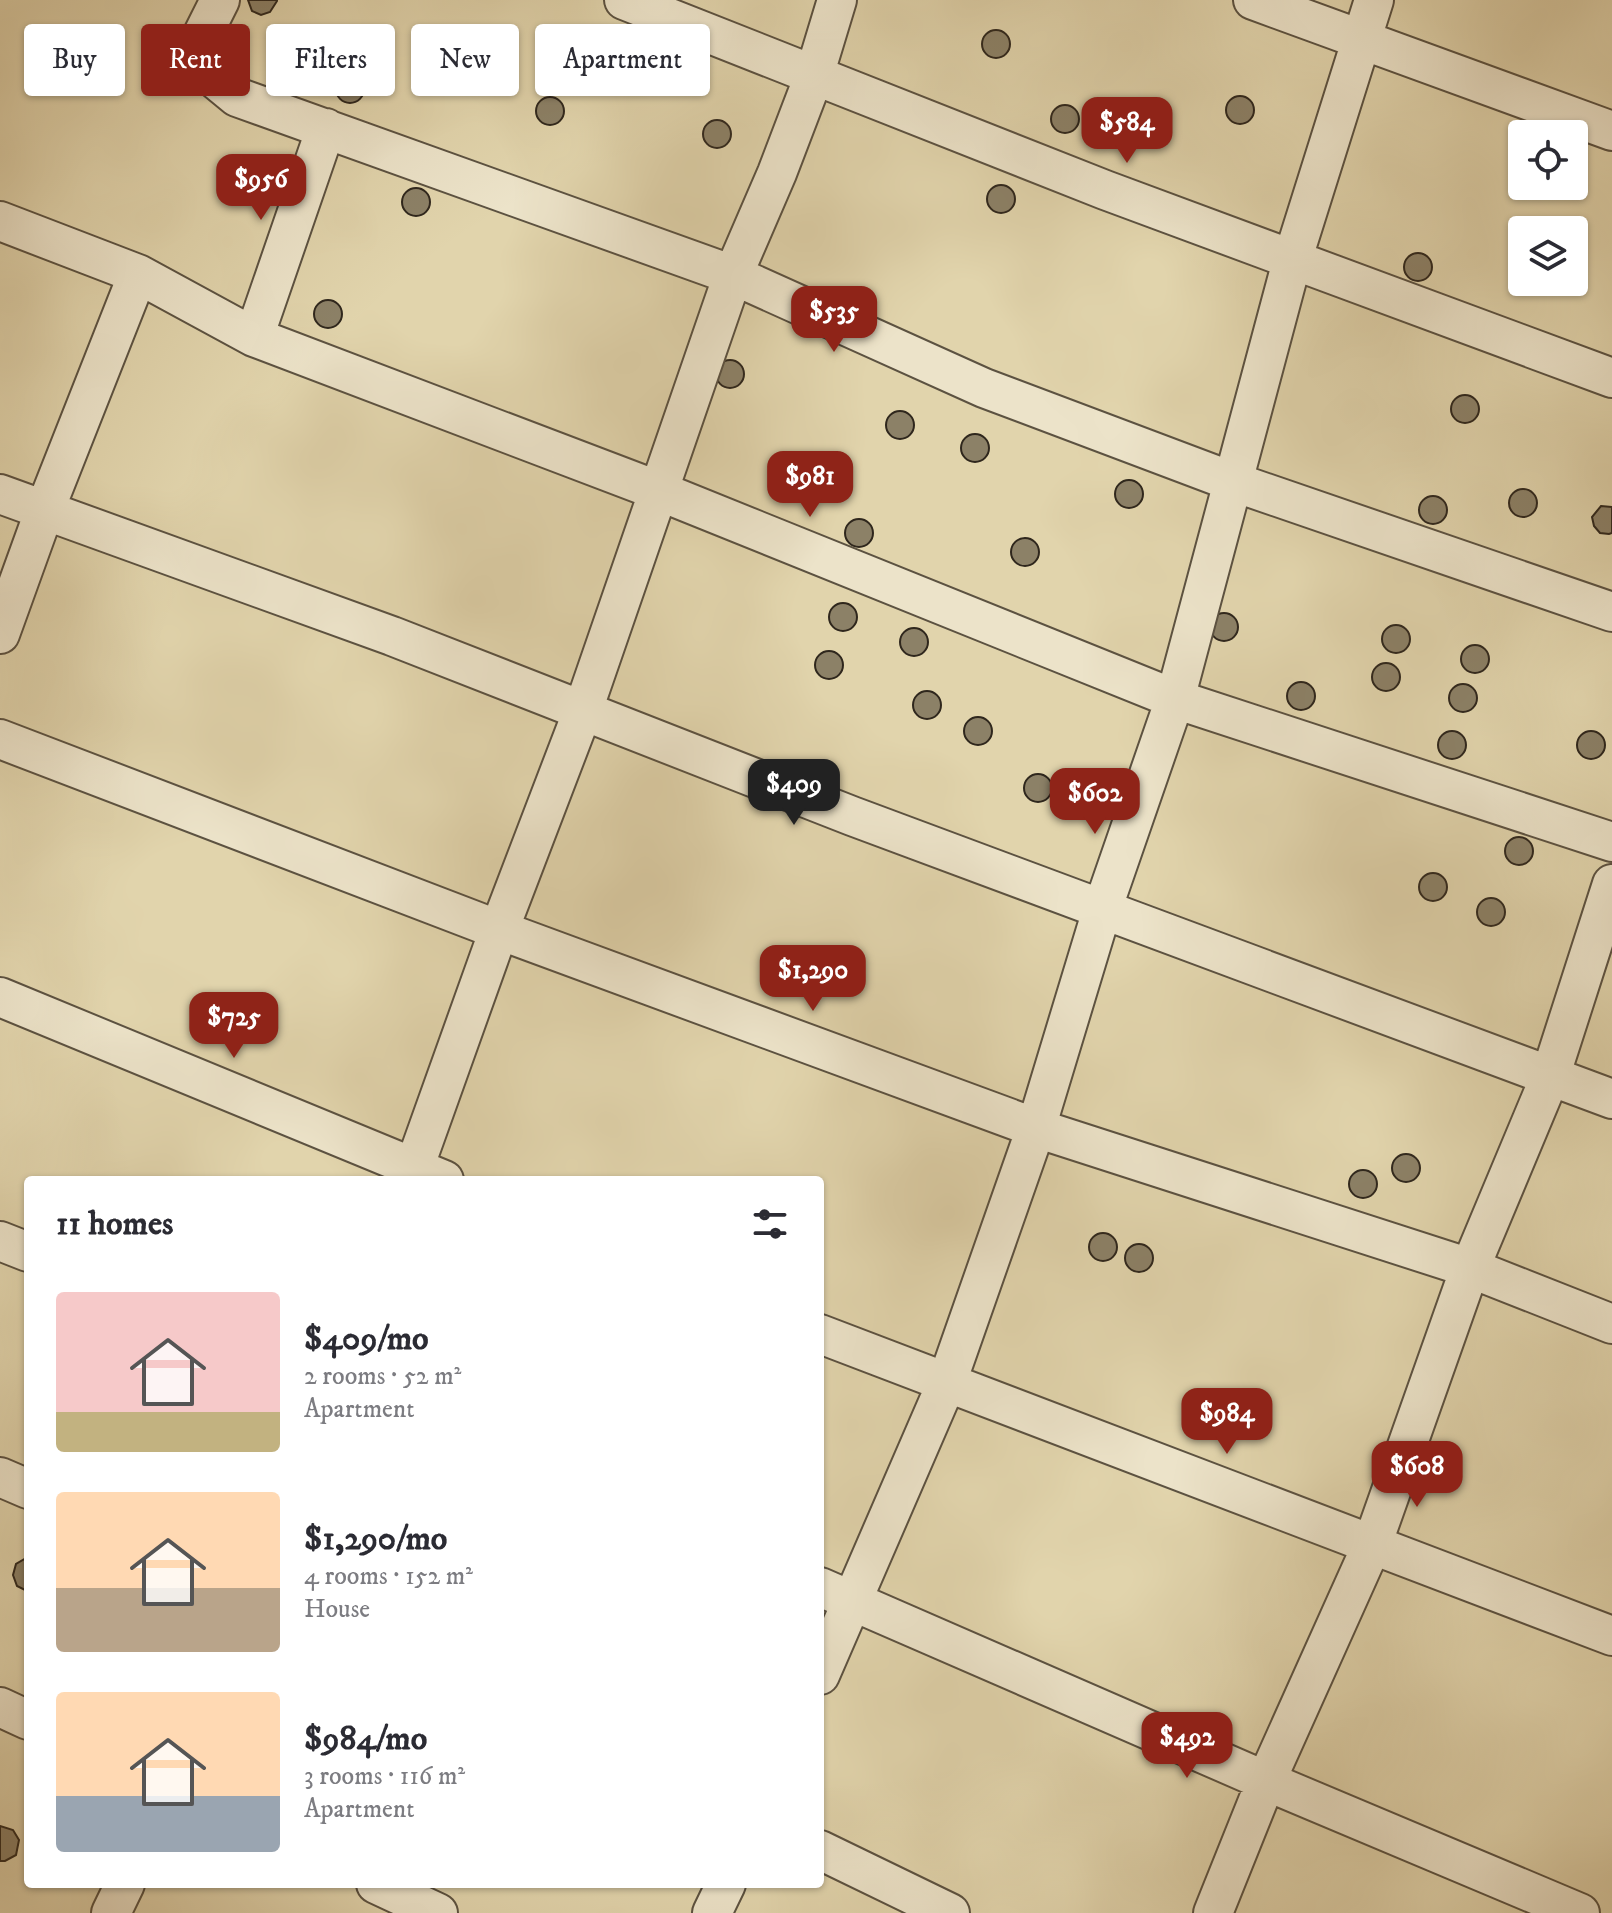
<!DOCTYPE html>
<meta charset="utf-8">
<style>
:root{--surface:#fff;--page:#f7f7f7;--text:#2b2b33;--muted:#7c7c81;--accent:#8f2418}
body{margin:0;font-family:"IM FELL DW Pica",serif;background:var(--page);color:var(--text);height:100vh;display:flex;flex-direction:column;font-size:30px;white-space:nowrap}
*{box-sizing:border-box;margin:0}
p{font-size:26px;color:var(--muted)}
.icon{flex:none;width:44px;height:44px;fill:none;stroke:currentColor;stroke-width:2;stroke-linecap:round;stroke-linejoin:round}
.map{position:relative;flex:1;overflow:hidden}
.sheet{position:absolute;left:24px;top:1176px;width:800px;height:712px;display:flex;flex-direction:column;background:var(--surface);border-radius:8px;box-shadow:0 2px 6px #0004}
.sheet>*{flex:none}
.top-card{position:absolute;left:24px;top:24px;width:800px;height:72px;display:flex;gap:16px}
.tools{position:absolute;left:1508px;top:120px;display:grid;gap:16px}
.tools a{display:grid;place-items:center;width:80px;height:80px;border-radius:8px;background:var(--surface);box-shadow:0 2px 6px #0004;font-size:40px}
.price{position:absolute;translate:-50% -68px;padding:0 18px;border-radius:16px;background:var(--accent);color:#fff;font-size:26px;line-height:52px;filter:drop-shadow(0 2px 4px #0008)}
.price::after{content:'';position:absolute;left:50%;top:48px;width:24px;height:18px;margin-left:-12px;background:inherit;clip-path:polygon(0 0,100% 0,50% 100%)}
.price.on{background:#222;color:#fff}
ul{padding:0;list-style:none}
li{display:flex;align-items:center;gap:24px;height:200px;padding:0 32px}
li span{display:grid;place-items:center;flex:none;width:224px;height:160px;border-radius:8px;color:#555}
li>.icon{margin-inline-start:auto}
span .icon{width:96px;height:96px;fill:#fffc;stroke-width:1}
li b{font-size:34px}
h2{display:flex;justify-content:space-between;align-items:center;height:96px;padding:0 32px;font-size:34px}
.chip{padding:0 28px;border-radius:8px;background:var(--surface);box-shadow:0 2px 6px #0004;font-size:28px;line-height:72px}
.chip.on{background:var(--accent);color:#fff}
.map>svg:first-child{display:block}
</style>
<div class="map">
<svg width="1612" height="1913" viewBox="0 0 1612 1913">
<rect width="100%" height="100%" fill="#e1d4ac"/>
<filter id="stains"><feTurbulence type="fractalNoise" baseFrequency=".0025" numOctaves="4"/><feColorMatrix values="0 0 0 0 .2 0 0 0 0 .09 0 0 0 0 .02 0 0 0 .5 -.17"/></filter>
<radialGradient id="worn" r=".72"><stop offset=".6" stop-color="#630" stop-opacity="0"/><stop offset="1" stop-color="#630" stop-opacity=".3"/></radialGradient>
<path fill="#8c8167" stroke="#2f271d" stroke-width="2" d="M248 0H277V1L270 12 261 15 252 11Z
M221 42a14 14 0 1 1 28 0a14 14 0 1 1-28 0Z
M982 44a14 14 0 1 1 28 0a14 14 0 1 1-28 0Z
M336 89a14 14 0 1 1 28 0a14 14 0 1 1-28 0Z
M1226 110a14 14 0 1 1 28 0a14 14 0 1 1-28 0Z
M536 111a14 14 0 1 1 28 0a14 14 0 1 1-28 0Z
M1051 119a14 14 0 1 1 28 0a14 14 0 1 1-28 0Z
M703 134a14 14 0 1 1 28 0a14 14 0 1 1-28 0Z
M987 199a14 14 0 1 1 28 0a14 14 0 1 1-28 0Z
M402 202a14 14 0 1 1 28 0a14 14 0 1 1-28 0Z
M1404 267a14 14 0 1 1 28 0a14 14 0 1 1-28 0Z
M314 314a14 14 0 1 1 28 0a14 14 0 1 1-28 0Z
M716 374a14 14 0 1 1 28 0a14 14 0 1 1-28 0Z
M1451 409a14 14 0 1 1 28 0a14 14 0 1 1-28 0Z
M886 425a14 14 0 1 1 28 0a14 14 0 1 1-28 0Z
M961 448a14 14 0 1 1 28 0a14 14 0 1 1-28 0Z
M1115 494a14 14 0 1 1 28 0a14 14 0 1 1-28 0Z
M1509 503a14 14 0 1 1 28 0a14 14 0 1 1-28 0Z
M1419 510a14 14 0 1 1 28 0a14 14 0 1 1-28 0Z
M1601 506 1612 507V533L1609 534 1600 533 1594 526 1592 517Z
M845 533a14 14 0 1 1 28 0a14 14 0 1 1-28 0Z
M1011 552a14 14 0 1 1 28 0a14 14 0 1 1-28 0Z
M829 617a14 14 0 1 1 28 0a14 14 0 1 1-28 0Z
M1210 627a14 14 0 1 1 28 0a14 14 0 1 1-28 0Z
M1382 639a14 14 0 1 1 28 0a14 14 0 1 1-28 0Z
M900 642a14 14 0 1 1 28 0a14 14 0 1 1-28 0Z
M1461 659a14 14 0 1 1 28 0a14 14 0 1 1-28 0Z
M815 665a14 14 0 1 1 28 0a14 14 0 1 1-28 0Z
M1372 677a14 14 0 1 1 28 0a14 14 0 1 1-28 0Z
M1287 696a14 14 0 1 1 28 0a14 14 0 1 1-28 0Z
M1449 698a14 14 0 1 1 28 0a14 14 0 1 1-28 0Z
M913 705a14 14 0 1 1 28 0a14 14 0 1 1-28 0Z
M964 731a14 14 0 1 1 28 0a14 14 0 1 1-28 0Z
M1438 745a14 14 0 1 1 28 0a14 14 0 1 1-28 0Z
M1577 745a14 14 0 1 1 28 0a14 14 0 1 1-28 0Z
M1024 788a14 14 0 1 1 28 0a14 14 0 1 1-28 0Z
M1505 851a14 14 0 1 1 28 0a14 14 0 1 1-28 0Z
M1419 887a14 14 0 1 1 28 0a14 14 0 1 1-28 0Z
M1477 912a14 14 0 1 1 28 0a14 14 0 1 1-28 0Z
M1392 1168a14 14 0 1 1 28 0a14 14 0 1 1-28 0Z
M1349 1184a14 14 0 1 1 28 0a14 14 0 1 1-28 0Z
M1089 1247a14 14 0 1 1 28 0a14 14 0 1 1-28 0Z
M1125 1258a14 14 0 1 1 28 0a14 14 0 1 1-28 0Z
M28 1557V1591H27L17 1586 13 1575 16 1564Z
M0 1826 13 1830 19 1840 16 1855 5 1861H0Z"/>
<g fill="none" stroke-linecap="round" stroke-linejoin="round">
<g stroke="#5c5241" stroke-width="42">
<path id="street" d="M220 0 199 42 203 69 237 97 733 275 984 388 1231 481 1612 612
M624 0 1105 190 1612 378
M1253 0 1612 131
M0 221 138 274 254 337 659 491 1175 699 1612 842
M254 337 326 128
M0 494 392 636 852 816 1612 1099
M0 634 44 512 138 274
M0 739 499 930 1036 1128 1470 1268 1612 1324
M0 997 444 1180
M414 1168 499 930 582 713 733 275 777 173 814 76 837 0
M0 1241 28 1252
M820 1334 1612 1636
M0 1477 28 1489
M820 1587 1266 1781 1580 1913
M820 1675 947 1382 1036 1128 1102 910 1175 699 1292 261 1374 0
M0 1707 28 1720
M820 1850 950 1913
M376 1884 438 1913
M111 1913 125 1884
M712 1913 726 1884
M1213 1913 1266 1781 1372 1545 1470 1268 1550 1077 1612 884"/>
</g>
<use href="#street" stroke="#ece3c9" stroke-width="38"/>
</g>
<rect width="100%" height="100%" filter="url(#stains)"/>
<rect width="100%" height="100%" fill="url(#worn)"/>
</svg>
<div class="tools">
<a><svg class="icon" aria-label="locate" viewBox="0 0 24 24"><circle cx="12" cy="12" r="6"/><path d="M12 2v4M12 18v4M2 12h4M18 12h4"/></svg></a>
<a><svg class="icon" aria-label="layers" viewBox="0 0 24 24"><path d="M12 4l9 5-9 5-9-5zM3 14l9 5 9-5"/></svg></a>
</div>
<b class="price" style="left:1127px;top:165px">$584</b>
<b class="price" style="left:261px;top:222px">$956</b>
<b class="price" style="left:834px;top:354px">$535</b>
<b class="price" style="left:810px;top:519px">$981</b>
<b class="price on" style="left:794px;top:827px">$409</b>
<b class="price" style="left:1095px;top:836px">$602</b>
<b class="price" style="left:813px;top:1013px">$1,290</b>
<b class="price" style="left:234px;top:1060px">$725</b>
<b class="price" style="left:1227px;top:1456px">$984</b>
<b class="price" style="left:1417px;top:1509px">$608</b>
<b class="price" style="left:1187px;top:1780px">$492</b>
<div class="top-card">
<a class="chip">Buy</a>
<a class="chip on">Rent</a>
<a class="chip">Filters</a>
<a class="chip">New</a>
<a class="chip">Apartment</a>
</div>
<section class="sheet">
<h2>11 homes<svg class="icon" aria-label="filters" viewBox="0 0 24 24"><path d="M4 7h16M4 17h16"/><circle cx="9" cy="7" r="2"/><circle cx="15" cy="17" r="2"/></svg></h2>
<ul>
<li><span style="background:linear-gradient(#f6c9c9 75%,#c2b280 0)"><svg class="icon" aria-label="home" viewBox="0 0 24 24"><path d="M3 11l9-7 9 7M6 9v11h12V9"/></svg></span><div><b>$409/mo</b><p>2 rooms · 52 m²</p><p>Apartment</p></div></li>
<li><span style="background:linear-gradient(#ffd9b3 60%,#b9a48a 0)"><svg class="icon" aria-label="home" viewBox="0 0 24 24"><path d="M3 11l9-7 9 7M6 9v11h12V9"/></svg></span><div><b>$1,290/mo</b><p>4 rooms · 152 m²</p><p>House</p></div></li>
<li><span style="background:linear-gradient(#ffd9b3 65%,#9aa5b1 0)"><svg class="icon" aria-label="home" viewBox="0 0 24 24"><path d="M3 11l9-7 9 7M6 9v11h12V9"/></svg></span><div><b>$984/mo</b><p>3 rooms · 116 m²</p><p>Apartment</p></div></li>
</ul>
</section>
</div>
